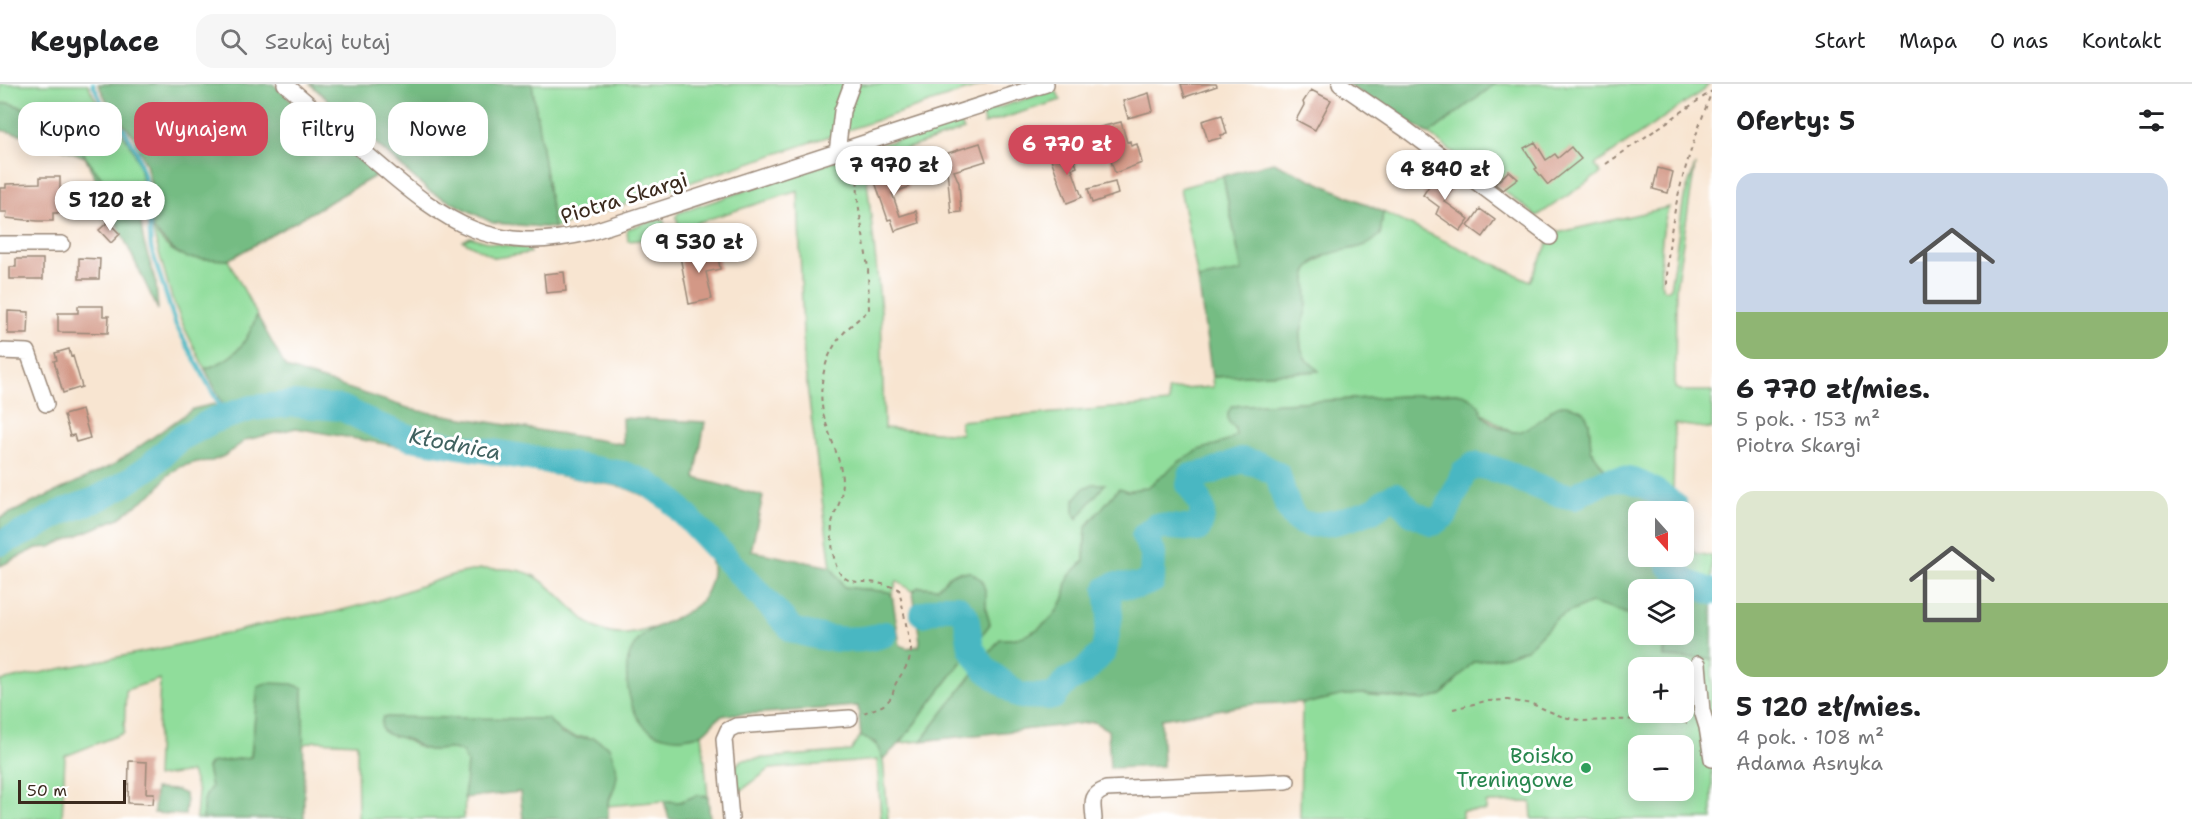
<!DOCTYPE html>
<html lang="pl">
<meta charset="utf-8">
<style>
:root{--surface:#fff;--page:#f6f6f6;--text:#202124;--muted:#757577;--line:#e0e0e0;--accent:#d1495b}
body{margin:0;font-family:"Shantell Sans",sans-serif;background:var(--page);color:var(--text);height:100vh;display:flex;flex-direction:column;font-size:22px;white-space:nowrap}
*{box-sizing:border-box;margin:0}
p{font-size:20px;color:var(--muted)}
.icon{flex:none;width:33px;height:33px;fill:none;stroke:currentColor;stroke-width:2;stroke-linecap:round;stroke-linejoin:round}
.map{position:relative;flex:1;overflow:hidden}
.side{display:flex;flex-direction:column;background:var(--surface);width:480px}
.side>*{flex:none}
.hud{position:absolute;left:18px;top:18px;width:570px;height:54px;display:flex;gap:12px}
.needle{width:39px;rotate:159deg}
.controls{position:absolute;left:1628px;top:417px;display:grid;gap:12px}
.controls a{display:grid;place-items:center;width:66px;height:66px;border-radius:12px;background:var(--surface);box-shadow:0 3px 15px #0003;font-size:30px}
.scale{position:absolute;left:18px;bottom:15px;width:108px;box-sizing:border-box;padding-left:6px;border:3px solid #3b2a1e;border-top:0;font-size:16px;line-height:21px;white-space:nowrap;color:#3b2a1e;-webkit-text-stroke:4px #fff;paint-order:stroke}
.price{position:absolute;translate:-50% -51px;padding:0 14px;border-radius:21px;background:#fff;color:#222;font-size:20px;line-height:39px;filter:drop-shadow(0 2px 3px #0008)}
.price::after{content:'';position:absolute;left:50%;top:36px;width:18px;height:14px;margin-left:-9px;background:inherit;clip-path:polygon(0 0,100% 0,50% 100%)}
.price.current{background:var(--accent);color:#fff}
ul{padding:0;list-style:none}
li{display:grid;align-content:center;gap:12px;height:318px;padding:0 24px}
li span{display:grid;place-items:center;height:186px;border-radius:18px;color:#555}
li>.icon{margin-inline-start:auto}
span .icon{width:108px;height:108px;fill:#fffc;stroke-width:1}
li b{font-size:26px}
h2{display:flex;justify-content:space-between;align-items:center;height:72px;padding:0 24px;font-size:26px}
.tag{padding:0 21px;border-radius:18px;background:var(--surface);box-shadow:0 3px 15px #0003;font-size:21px;line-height:54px}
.tag.current{background:var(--accent);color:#fff}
header{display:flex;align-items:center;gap:36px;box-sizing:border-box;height:84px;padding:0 30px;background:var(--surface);border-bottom:2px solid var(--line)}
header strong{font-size:28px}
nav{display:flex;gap:33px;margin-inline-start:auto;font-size:21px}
.search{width:420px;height:54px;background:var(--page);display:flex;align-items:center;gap:15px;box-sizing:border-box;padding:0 21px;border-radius:18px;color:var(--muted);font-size:22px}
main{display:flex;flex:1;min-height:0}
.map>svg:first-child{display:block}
</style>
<header>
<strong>Keyplace</strong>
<div class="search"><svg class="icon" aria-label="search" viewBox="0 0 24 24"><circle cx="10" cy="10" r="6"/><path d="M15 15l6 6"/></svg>Szukaj tutaj</div>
<nav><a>Start</a><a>Mapa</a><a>O nas</a><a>Kontakt</a></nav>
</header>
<main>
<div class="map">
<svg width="1712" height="735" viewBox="0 0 1712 735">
<rect width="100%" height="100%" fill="#fff"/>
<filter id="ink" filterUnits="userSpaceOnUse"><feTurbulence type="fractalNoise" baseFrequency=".0167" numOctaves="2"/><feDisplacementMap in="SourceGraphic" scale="12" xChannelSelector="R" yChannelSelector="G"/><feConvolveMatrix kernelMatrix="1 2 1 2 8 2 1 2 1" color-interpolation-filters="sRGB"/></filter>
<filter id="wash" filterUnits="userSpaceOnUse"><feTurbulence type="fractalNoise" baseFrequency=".008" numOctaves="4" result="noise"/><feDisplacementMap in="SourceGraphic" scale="24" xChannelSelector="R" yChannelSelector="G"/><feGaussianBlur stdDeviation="1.35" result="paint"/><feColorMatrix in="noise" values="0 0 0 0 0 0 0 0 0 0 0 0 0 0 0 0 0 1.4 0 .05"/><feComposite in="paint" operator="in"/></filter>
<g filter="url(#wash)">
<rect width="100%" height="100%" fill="#f8e5d1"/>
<path fill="#90dd9b" stroke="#66845c" stroke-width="1.5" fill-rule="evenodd" d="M0 0H88C96 22 112 35 125 53 141 74 143 99 143 123L139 127 116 105 103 96 85 73 83 62 73 46 64 38 9 19 0 20Z
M532 0H986L554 144Z
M1495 0H1564L1566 2 1568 0H1709L1705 5 1595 81 1601 89 1537 132 1429 50Z
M1051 7H1056L1061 16 984 40 982 31 985 28Z
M959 37 964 46 865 78 881 226 884 344 961 350 960 337 1169 319 1168 306 1213 303 1212 293 1318 287 1305 274 1301 264 1300 252 1305 232 1306 189C1315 170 1360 159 1380 151L1383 128 1530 197 1548 159 1557 149 1669 123C1661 141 1659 183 1662 203L1665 206 1670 205 1684 114 1695 81 1676 203 1675 304 1681 307H1712V345L1675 340 1673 406 1642 390 1606 387 1591 366 1589 338 1546 330 1540 339 1519 349 1509 347 1483 330 1479 322 1456 309 1232 322 1236 352 1228 358 1199 366 1180 377 1148 403 1127 407 1085 453 1084 477C1080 482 1074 486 1070 491 1066 497 1066 507 1064 514 1055 538 1026 558 1000 555L921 657 900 659 990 540C989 536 986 530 986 526 985 510 987 496 970 489 964 487 957 487 951 491 945 494 943 500 937 504L923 503 915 505 913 508 897 497 892 511 887 508 844 503 831 483 804 279 798 107 680 144 676 133 678 129 847 73 851 75 855 81 865 78 868 66 873 63Z
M1223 92 1242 187 1198 195 1180 104Z
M658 135H663L667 148 641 156 628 157 627 145Z
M152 144C176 180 192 173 228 176L257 231C246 261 235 275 205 285L184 243 172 214Z
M470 153 491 159 529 165 530 169 495 174 463 157Z
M1683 436 1694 469 1712 472V497L1690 493 1678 478 1677 473 1683 472Z
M481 485C500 485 520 483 536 493 580 521 589 567 652 544 646 550 637 556 633 564 619 589 631 643 661 651 676 655 687 652 702 649L708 713 705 711 693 713 680 718 664 717 607 722 613 708 587 653C568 654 560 649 548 635L403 655C411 657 416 663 424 665 439 668 447 661 462 668L467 678 464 735H358L357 659 315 657 303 661V604L267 599 258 602 251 673 207 684 211 703C203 714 202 722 203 735H196L198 708 191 688 156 693 160 595 126 606 124 649 65 672 62 735H0V597L187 559 282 536 335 528 377 517 452 491Z
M1591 518 1638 533V550L1666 551 1664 555V573L1712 575V735H1532L1531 718 1486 719V727H1462V735H1300L1302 619 1313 618 1343 611 1363 610 1405 615 1453 600 1460 590 1473 578 1507 572 1527 564 1558 533ZM1638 584H1683V628H1638ZM1638 662H1683V706H1638Z
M861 651 878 662 883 675 888 735H881L877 676 770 685 739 708 736 682 741 676 851 667Z"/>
<path fill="#74bc83" stroke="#587350" stroke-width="1.5" d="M98 0H273L377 91 228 176 188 174 173 166 152 144 151 101 146 80 133 51 112 27Z
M310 0H532L554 144 493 139 429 107Z
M1346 0H1495L1429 50Z
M9 19 64 38 73 46 83 62 85 73 103 96 116 105 139 127 144 159 156 199 158 226 85 73 24 51 0 46V20Z
M1273 78 1383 128 1380 151C1376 154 1373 158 1368 160 1349 169 1318 164 1306 189L1307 222 1300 252 1301 264 1305 274 1319 287 1212 293 1198 195 1242 187 1223 92Z
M257 231 286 284 414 326 623 360 622 334 705 338 695 394 763 412 751 467 831 483 844 503 889 508 892 511 900 561 907 564 919 562 920 557 913 508 918 503 937 504 951 491 958 488H971L976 492 982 496 986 510V526L990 540 900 659 883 675 875 658 861 653 858 622C826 624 794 627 763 629 750 630 734 629 722 632 714 635 709 646 701 650 697 652 689 653 683 654 672 655 654 651 645 643 628 626 620 582 634 562 649 539 678 538 698 520 707 511 715 491 711 478 706 460 668 425 652 416 643 411 633 407 623 403L296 344 246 356 224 372 212 377 197 378 180 383 167 392 157 406 119 434 50 463 37 464 0 482V434L113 381 193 325 214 320 225 336 234 333 223 321 205 285C235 275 246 261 257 231Z
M1456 309C1465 310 1474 314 1479 322 1483 327 1480 326 1483 331 1490 339 1506 348 1516 348 1521 348 1524 345 1529 343 1555 331 1549 311 1584 327L1589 338 1591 366 1606 387 1642 390 1673 406 1679 416 1680 427 1638 428V472L1677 473 1678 478 1690 493 1712 497V575L1664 573 1666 551 1683 550V506H1638V533L1591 519 1558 533 1528 564 1507 572 1473 578 1442 611 1424 616 1363 610 1344 611 1313 618 1254 620 1161 635 1163 682 1110 684 1108 646 1094 638 921 657 1000 555C1025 558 1055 538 1064 514 1066 507 1066 497 1070 491 1074 486 1080 482 1084 477L1086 443 1119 404 1127 407 1148 403 1180 377 1199 366 1228 357 1236 351 1235 344 1228 337V329L1232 322Z
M1093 400H1105L1077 435 1074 430V416L1084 404Z
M267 599 292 600 303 604 304 735H203C202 722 203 714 211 703L207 684 210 679 251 673 258 602Z
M383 633 548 635 562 650 577 654H594L609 663 616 682 617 692 615 702 608 718V735H523L520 708 464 714 467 678 462 668C449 662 443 667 430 666 420 665 417 660 409 656 397 651 375 654 383 633Z
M155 705 176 706 185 710 186 719 185 731 154 729Z
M697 711 708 713 710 735H669L664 717 680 718Z"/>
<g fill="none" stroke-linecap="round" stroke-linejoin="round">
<path stroke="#48b7c2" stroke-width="4.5" d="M93 0 104 24 125 47 137 68 146 99 151 164 170 223 176 241 226 333"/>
<path stroke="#48b7c2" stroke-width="26" d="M0 459 32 445 62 428 95 416 121 402 149 383 179 355 214 336 252 324 293 320 342 324 376 341 411 354 624 390 647 399 671 416 793 546C821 555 857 560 885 550
M1670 472V482L1685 497 1712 508
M923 530 943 523H957L966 532 971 564 985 585 1020 612 1053 613 1067 597 1083 589 1104 567 1110 532 1107 505 1115 501 1138 502 1152 497 1153 469 1144 452 1156 442 1198 445C1207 425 1201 418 1189 401L1191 392 1211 388 1241 376 1258 380 1278 391C1282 404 1286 425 1296 435 1312 449 1355 433 1373 426 1382 423 1382 415 1396 411L1411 428 1433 439 1445 431 1464 388 1474 381C1509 385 1539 409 1575 413 1614 385 1638 392 1674 421V428"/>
</g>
<g id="blocks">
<path fill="#d39886" d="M1181 0H1216L1217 2 1185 13Z
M1311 6 1331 16 1315 46 1296 36 1304 21 1303 18Z
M1149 9 1153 27 1128 34 1123 17Z
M1222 31 1227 50 1221 51V54L1208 57 1202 37Z
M1121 38 1127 58 1130 57 1131 62 1137 60 1142 79 1115 89 1100 43Z
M1535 58 1546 76 1555 70 1558 74 1571 63 1581 75 1548 101 1535 85 1537 84 1524 64Z
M980 59 986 77 954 87 959 99 961 128 951 129 946 74H948L951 81 948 69Z
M1071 67 1077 83 1072 85 1082 113 1067 119 1051 75Z
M902 83 909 103 892 109 900 132 916 127 919 139 895 147 891 135 888 136 873 92Z
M1658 84 1673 88 1668 109 1653 105Z
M1509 87 1518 95 1503 106 1495 100Z
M1438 88 1455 100 1444 117 1469 135 1460 147 1436 130 1439 123 1423 111Z
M40 93H60V109H69V129H53V137H38L6 134 7 128H0V104H6V100L40 99Z
M1115 98 1118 110 1092 119 1088 105Z
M1480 125 1495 136 1483 153 1468 142Z
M108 138 120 150 111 159 99 146Z
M717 165 720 185 706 188 712 215 689 220 680 172Z
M79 174 100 175 99 195H79Z
M16 175H43V195H10V183H16Z
M564 188 566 207 546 209 544 190Z
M78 222H103V232H109L108 249 58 248V229H78Z
M8 227 29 228 28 250H8Z
M69 265 71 273 73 272 82 303 63 309 54 277 57 276 55 269Z
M82 326 90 354 76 358 74 351 70 352 64 331Z
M129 677 147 678 146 709H154L153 720 128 719Z"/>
</g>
</g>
<g filter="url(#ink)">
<use href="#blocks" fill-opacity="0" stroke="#9a8878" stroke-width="1.5"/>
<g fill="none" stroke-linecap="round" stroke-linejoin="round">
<g stroke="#9a8878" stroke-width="18">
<path id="minor" d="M285 0C315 26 346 52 376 78 448 140 492 172 591 148L1046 0
M1340 0 1404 44 1550 153
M837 69 842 27 852 0
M0 160H62
M0 267 28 268 46 320
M1698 580 1702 627 1707 643 1712 675
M731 735 724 655 728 646 736 642 850 634
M1094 735C1093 719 1089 712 1106 705L1287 697"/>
</g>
<path stroke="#9a8878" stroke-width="2" stroke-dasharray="4.5 4.5" stroke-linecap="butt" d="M857 78 858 118 868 184 869 226C860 234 849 242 842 251 821 275 816 314 827 342 833 362 842 378 842 399 841 405 842 412 840 417 837 425 834 431 832 439 831 451 832 477 839 488 847 499 856 498 867 498 878 498 889 502 899 505L911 565C911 579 903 587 896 599 893 605 894 611 889 616 883 624 872 625 864 629
M1606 80 1712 7
M1667 201C1667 132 1688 71 1712 7
M1453 625 1486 617 1508 616 1532 620 1563 633 1584 637 1646 635 1691 639"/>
<use href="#minor" stroke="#fff" stroke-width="15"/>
</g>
</g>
<circle fill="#2e9e5b" stroke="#fff" stroke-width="2" cx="1586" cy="684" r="6"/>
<g text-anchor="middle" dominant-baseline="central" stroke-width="6" stroke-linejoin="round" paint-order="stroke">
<g font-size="21" fill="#3b2a1e" stroke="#fff">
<text transform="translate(624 114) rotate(-17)">Piotra Skargi</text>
</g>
<g font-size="21" fill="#27864d" stroke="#fff" text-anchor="end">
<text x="1574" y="672">Boisko<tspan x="1574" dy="24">Treningowe</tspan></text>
</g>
<g font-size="22" font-style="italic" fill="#406260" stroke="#fff">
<text transform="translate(455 360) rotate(11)">Kłodnica</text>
</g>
</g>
</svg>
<div class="controls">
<a><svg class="needle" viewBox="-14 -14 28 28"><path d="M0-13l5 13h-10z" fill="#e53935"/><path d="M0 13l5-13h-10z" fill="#757577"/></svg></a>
<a><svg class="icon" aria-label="layers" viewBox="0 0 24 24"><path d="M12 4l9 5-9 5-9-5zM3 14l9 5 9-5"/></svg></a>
<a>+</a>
<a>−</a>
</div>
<div class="scale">50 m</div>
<b class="price current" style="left:1067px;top:92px">6 770 zł</b>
<b class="price" style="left:894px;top:113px">7 970 zł</b>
<b class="price" style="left:1445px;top:117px">4 840 zł</b>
<b class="price" style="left:110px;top:148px">5 120 zł</b>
<b class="price" style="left:699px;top:190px">9 530 zł</b>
<div class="hud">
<a class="tag">Kupno</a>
<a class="tag current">Wynajem</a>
<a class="tag">Filtry</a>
<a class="tag">Nowe</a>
</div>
</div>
<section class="side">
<h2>Oferty: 5<svg class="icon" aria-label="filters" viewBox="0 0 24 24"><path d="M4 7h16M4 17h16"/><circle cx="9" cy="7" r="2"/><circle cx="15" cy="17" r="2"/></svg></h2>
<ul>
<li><span style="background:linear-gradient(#c9d6e8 75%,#8fb573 0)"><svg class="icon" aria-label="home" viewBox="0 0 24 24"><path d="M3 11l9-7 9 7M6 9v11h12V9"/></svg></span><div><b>6 770 zł/mies.</b><p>5 pok. · 153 m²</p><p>Piotra Skargi</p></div></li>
<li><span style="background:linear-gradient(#dfe7d0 60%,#8fb573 0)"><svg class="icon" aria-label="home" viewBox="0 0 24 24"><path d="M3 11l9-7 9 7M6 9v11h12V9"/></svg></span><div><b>5 120 zł/mies.</b><p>4 pok. · 108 m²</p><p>Adama Asnyka</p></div></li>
</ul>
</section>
</main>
